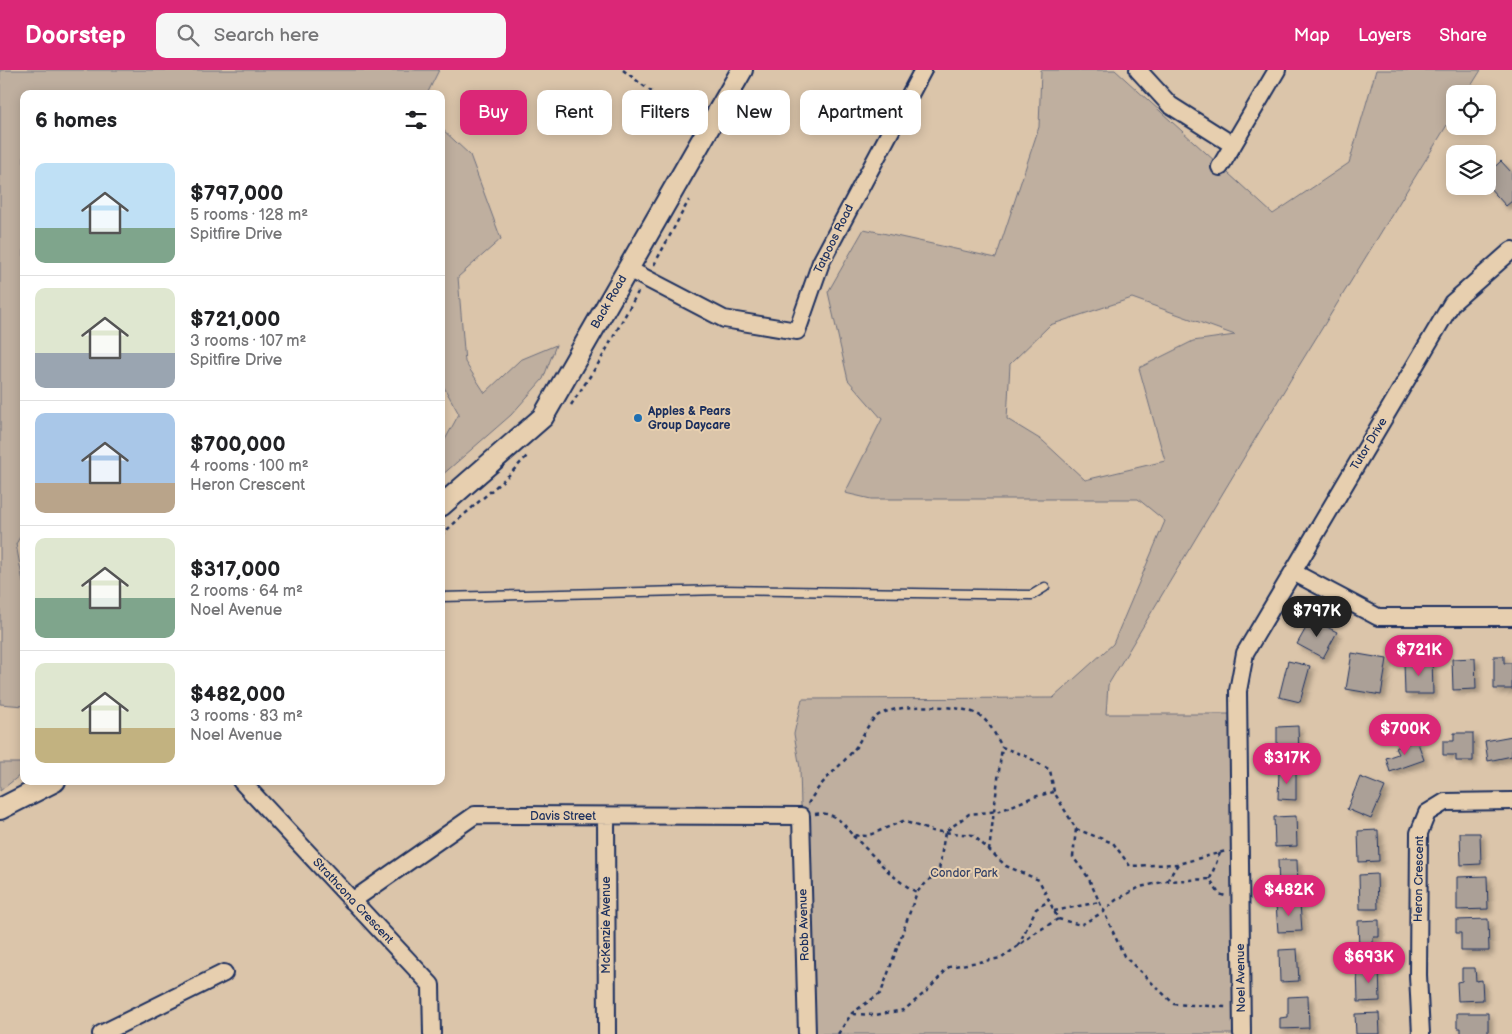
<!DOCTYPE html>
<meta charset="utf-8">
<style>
:root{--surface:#fff;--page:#f6f6f6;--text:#202124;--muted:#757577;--line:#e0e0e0;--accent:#db2777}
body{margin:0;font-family:"Balsamiq Sans",sans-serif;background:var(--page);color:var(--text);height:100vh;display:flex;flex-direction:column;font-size:19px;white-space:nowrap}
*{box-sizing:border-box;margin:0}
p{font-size:16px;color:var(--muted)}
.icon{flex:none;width:28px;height:28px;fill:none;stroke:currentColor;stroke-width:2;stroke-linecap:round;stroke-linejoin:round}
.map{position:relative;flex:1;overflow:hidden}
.sheet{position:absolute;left:20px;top:20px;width:425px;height:695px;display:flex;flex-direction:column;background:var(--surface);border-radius:10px;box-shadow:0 2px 12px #0003}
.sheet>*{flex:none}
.guide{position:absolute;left:460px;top:20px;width:475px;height:45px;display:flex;gap:10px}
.tools{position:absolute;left:1446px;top:15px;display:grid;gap:10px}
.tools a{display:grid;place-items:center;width:50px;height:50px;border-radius:10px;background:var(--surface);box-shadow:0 2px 12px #0003;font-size:25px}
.price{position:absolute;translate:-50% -42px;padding:0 11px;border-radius:18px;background:var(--accent);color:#fff;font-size:16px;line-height:32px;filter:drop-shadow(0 1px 2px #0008)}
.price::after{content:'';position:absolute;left:50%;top:30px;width:15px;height:11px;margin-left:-8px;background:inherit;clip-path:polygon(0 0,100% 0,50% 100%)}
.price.active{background:#222;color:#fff}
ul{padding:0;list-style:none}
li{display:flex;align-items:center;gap:15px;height:125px;padding:0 15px}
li+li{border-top:1px solid var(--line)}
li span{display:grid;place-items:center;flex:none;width:140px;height:100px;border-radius:10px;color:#555}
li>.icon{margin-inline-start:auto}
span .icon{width:60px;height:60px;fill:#fffc;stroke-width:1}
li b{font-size:21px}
h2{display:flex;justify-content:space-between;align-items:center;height:60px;padding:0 15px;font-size:21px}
.tag{padding:0 18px;border-radius:10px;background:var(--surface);box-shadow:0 2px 12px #0003;font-size:18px;line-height:45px}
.tag.active{background:var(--accent);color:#fff}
header{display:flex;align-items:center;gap:30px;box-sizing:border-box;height:70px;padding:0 25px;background:var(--accent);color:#fff}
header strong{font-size:24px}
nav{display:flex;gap:28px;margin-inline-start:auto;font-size:18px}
.search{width:350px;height:45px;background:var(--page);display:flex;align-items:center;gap:12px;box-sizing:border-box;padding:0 18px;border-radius:10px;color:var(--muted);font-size:19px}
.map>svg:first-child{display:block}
</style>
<header>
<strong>Doorstep</strong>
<div class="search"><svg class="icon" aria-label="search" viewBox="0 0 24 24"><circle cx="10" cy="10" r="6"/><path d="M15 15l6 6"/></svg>Search here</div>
<nav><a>Map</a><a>Layers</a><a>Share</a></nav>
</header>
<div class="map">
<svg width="1512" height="964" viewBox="0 0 1512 964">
<defs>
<filter id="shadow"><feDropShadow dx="4" dy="4" stdDeviation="2.5" flood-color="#0004"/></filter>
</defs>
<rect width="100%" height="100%" fill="#dbc5aa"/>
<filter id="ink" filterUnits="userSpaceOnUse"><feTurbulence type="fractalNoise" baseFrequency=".02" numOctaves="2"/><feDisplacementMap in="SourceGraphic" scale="10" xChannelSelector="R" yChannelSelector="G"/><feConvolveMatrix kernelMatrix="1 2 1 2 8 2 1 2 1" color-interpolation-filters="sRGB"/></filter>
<g filter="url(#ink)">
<path fill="#bfaf9f" stroke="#6d6f7e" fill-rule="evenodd" d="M439 0 427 24H24V460L16 474 24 517V636L0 634V0Z
M1041 0H1115L1273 144 1349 93 1376 0H1481L1466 24H1455V42L1297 299 1108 615 1106 644H1238L1242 964H807L800 698 794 664 802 629 1053 628 1113 574 1165 451 1138 429H871L845 423 882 349 848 310 828 222 864 159 996 188 1039 57ZM1132 228 1235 265 1193 271 1139 298 1165 391 1085 410 1043 371 1007 349 1010 294 1050 255Z
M441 58 470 85 501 169 458 207 465 292 485 323 520 290 556 275 543 309 511 345 441 406V377L459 344 441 312Z
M0 693H24V702L0 721Z"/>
<path fill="#aba097" stroke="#1b2f5e" filter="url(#shadow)" d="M1501 91 1512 103V131L1506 136 1488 116V103Z
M1311 549 1337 562 1323 588 1297 574Z
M1352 583 1387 589 1381 625 1346 619Z
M1494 586H1504V593H1512V619H1494Z
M1418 587H1432L1433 624H1405L1404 592H1418Z
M1475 588 1476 619 1453 620 1452 589Z
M1288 591 1310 596 1300 632 1279 627Z
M1298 656 1299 688H1277V657Z
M1454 663H1473V691H1456V685H1443V671H1454Z
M1512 666V686L1488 691 1485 671Z
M1417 670 1424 690 1390 702 1386 688 1398 684 1395 678Z
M1279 700H1296V730L1278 729Z
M1360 707 1385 717 1371 749 1347 739Z
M1296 746 1297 776 1275 777 1274 747Z
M1378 760 1379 791 1359 792 1358 761Z
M1460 763H1480L1481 794 1461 795Z
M1278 790H1297L1298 821H1279Z
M1377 804 1378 839H1360L1359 805Z
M1487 806 1488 839 1457 840V807Z
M1300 833 1302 861 1278 862 1276 834Z
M1488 849 1489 881H1461V863H1456V850Z
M1379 850V867H1373V879L1359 880 1358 851Z
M1297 879 1299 911 1280 912 1279 880Z
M1379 897 1380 931 1358 932 1357 898Z
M1462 898H1475L1476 911 1482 910 1483 930 1458 931 1457 912 1462 911Z
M1308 926 1309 958 1280 959V948L1288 947V927Z
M1379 943 1380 964H1356L1355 944Z
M1457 943H1488V964H1461V958H1457Z"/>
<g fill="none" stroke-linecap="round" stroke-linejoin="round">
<g stroke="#1b2f5e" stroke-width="11">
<path id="service" d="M441 527 722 520 1032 525 1045 517"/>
</g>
<g stroke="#1b2f5e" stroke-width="20">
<path id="minor" d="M1138 0 1170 35 1233 75
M1220 97 1277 0
M628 199 724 249 797 261 821 192 923 0
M1293 502 1378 547H1512
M241 711 431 915 432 964
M606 746 607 964
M352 831 475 745 801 746 807 964
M101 964 224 903
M1242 964 1238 621 1245 583 1452 233 1512 180
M1421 964 1418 905 1419 763 1427 743 1445 732 1512 731"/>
</g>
<g stroke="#1b2f5e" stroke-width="24">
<path id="tertiary" d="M441 436 543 347 742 0
M0 739 55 711"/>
</g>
<path stroke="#1b2f5e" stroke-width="2.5" stroke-dasharray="4 4" stroke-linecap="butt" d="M623 0 665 32 688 59
M654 195 689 130
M571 335 600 291 638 222
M441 465 508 406 528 385
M808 734C821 710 836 701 852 682 861 672 866 655 876 647 892 633 959 634 977 644 989 650 996 666 1002 677L1028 687 1050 700 1054 722 1076 759 1073 787 1088 807 1124 886 1174 934 1226 937
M815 744C833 741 843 752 852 765L867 766 903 751 932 761 973 765 1006 796 1039 810 1058 849 1081 855 1103 842 1116 830 1140 817 1167 811 1210 809 1219 824 1225 826
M1076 759 1113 773 1130 796 1178 794 1226 781
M853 766C873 784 893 811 917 822
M989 781 1002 677
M1210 809 1220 783
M1167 811 1178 794
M1054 841 1099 832
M1018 876 1036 839 1047 832
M853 944 875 945 904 940 928 920 949 897 1002 888 1035 863 1058 849
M838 964 852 943 881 923 917 822 939 800 945 762 969 744 1000 741 1033 727 1054 722"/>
<use href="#service" stroke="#e7cfaf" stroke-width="8"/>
<use href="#minor" stroke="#e7cfaf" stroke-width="16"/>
<use href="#tertiary" stroke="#e7cfaf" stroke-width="20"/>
</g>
</g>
<circle fill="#1f6fb2" stroke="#e7cfaf" stroke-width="2" cx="638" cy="348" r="5"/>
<g text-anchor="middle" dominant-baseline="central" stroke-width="4" stroke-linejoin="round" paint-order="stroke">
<g font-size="12" fill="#1b2f5e" stroke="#e7cfaf">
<text transform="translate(834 169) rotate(-64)">Tatpoos Road</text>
<text transform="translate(609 232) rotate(-60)">Back Road</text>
<text transform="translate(1369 374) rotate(-59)">Tutor Drive</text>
<text x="563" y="746">Davis Street</text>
<text transform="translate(1419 809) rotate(-89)">Heron Crescent</text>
<text transform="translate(353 831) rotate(47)">Strathcona Crescent</text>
<text transform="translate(606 855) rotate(-90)">McKenzie Avenue</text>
<text transform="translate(804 855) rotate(-92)">Robb Avenue</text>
<text transform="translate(1241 908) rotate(-91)">Noel Avenue</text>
</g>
<g font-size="12" font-weight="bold" fill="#1b2f5e" stroke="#e7cfaf" text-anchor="start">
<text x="648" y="341">Apples &amp; Pears<tspan x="648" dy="14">Group Daycare</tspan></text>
</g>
<g font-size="12" fill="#344268" stroke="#e7cfaf">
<text x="964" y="803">Condor Park</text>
</g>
</g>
</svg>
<div class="tools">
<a><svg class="icon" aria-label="locate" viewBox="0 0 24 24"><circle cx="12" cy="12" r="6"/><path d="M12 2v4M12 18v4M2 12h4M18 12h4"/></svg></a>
<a><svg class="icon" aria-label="layers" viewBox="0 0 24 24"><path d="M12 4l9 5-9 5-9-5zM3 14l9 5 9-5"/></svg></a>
</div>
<b class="price active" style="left:1317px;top:568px">$797K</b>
<b class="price" style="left:1419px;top:607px">$721K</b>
<b class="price" style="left:1405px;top:686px">$700K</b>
<b class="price" style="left:1287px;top:715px">$317K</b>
<b class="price" style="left:1289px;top:847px">$482K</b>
<b class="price" style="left:1369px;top:914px">$693K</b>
<div class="guide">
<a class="tag active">Buy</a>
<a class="tag">Rent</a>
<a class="tag">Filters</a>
<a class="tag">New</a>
<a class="tag">Apartment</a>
</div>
<section class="sheet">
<h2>6 homes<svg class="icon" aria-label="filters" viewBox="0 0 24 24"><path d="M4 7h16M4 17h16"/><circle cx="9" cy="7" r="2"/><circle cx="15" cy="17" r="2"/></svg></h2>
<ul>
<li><span style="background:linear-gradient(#bfe0f5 65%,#7fa58c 0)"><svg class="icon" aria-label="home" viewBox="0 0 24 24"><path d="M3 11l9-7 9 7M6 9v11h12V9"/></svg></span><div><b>$797,000</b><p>5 rooms · 128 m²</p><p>Spitfire Drive</p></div></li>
<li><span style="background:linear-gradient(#dfe7d0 65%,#9aa5b1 0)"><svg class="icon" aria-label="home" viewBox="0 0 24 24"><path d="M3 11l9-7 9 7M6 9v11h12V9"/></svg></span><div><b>$721,000</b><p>3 rooms · 107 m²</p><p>Spitfire Drive</p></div></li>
<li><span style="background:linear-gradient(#a9c7e8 70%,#b9a48a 0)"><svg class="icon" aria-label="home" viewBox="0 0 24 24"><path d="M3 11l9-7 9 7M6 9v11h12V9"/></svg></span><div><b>$700,000</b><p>4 rooms · 100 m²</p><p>Heron Crescent</p></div></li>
<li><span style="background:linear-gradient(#dfe7d0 60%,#7fa58c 0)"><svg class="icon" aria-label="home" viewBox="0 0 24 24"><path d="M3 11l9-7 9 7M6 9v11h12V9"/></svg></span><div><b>$317,000</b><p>2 rooms · 64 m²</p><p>Noel Avenue</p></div></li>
<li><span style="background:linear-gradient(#dfe7d0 65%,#c2b280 0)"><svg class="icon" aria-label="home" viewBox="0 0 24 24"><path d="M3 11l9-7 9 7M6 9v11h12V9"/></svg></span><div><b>$482,000</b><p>3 rooms · 83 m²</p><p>Noel Avenue</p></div></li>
</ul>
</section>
</div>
